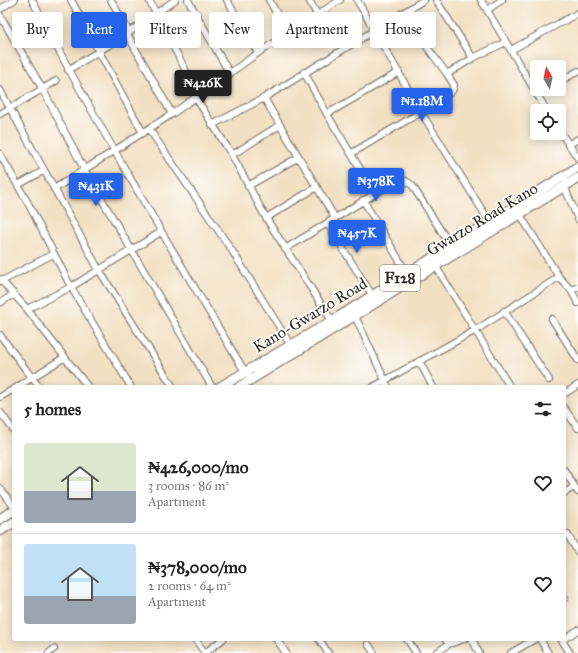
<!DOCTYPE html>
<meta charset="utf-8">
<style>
:root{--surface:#fff;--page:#f2f2f2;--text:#222;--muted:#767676;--line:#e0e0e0;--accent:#2563eb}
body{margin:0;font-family:"IM FELL Great Primer",serif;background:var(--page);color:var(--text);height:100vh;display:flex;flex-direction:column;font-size:15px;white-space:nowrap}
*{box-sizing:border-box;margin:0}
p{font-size:13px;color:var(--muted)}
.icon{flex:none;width:22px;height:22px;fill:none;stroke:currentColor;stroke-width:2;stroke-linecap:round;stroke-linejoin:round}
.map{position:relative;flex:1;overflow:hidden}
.sheet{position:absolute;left:12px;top:385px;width:554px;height:256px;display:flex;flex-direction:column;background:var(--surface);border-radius:4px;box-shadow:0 2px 10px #0003}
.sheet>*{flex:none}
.hud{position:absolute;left:12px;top:12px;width:554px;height:36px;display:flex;gap:8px}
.needle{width:26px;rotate:351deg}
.fabs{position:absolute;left:530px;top:60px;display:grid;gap:8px}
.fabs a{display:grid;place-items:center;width:36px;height:36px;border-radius:4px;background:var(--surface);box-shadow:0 2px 10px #0003;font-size:20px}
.price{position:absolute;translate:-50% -34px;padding:0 9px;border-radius:4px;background:var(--accent);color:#fff;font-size:13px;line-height:26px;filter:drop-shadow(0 1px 2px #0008)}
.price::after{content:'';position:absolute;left:50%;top:24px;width:12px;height:9px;margin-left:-6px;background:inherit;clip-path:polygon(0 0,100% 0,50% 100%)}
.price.selected{background:#222;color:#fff}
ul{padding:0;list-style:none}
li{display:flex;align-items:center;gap:12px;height:100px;padding:0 12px}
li+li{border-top:1px solid var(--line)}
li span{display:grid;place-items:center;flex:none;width:112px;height:80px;border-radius:4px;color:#555}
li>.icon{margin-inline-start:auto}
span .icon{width:48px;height:48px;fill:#fffc;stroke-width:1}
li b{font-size:17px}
h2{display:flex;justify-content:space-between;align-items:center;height:48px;padding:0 12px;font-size:17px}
.pill{padding:0 14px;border-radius:4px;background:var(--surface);box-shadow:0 2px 10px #0003;font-size:14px;line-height:36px}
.pill.selected{background:var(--accent);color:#fff}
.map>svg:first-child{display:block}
</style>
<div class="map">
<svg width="578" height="653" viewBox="0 0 578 653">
<rect width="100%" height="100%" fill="#fdfcf7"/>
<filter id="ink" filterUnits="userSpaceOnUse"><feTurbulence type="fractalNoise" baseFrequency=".025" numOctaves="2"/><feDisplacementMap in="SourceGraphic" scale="8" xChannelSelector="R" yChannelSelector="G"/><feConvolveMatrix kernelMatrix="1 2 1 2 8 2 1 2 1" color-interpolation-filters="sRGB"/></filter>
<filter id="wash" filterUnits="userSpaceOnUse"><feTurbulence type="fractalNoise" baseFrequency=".012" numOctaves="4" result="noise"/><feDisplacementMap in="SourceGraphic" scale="16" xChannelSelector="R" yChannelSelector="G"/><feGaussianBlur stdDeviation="0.9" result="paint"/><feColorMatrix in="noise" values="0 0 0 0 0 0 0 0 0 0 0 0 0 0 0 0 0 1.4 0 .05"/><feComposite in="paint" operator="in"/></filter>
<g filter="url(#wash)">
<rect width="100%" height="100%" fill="#f2e0c3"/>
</g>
<g filter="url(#ink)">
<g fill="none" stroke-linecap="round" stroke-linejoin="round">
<g stroke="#716a60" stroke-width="8">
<path id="street" d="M32 0C98 127 172 250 245 372
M71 0 143 133
M111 0 129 32
M149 0 199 96
M188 0 230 74
M227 0 258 53
M269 0 288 33
M309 0 318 16
M357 0 421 112 489 221
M436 0 473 58
M481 0 547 111
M0 9 14 0
M487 10 502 0
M402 13 447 74 473 58 506 42
M0 15 42 88 84 169 212 387
M127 34 172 114
M511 50 578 13
M68 70 127 34 175 0
M304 72 327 114 374 192
M559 82 578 71
M0 90 99 270 173 387
M537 95 548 89
M196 98 232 155 266 218 332 321
M264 98 335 218
M0 114 56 81
M327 114 399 72
M212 125 264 98 424 0
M149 129 231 249 293 349
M559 130 578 158
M568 145 578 139
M352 153 421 112 452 91 454 85 447 74
M0 154 29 205 71 287 131 387
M232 155 280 125
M18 185 43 171
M248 186 299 157
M564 186 578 219
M54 189 172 114 258 53 340 0
M363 200 407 273
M519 213 559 277 571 290 578 303
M266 218 317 187
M327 223 372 295
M285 249 394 182 406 181 412 185 450 245
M435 265 510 387
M0 279 27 309 88 387
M2 281 53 254
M571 290 578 287
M0 303 14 294
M27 309 71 287 161 232
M504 311 549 380
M355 316 388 387
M552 319 578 360
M0 335 39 387
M419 361 433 387
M17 387 65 357
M373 387 476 330 559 277
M564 394 578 385
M0 397 14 389
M564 408 578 428
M0 412 14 431
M564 470 578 492
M0 488 14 507
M564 493 574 487
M567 534 578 552
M564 596 565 598
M195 639 205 653
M276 639 286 653
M319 639 328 653
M407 639 416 653
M445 639 449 644 464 639
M472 639 479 653
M540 639 548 653
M561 639 570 653
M564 639 578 630
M368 644 374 653
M49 653 54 649
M205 653 223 639
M436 653 449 644
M511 653 535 639"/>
</g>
<g stroke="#716a60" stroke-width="11">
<path id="primary" d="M220 387 332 321 578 167
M239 387 578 178
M0 519 14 510
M0 531 14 522"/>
</g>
<use href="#street" stroke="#fff" stroke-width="6"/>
<use href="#primary" stroke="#fff" stroke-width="9"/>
</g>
</g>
<g text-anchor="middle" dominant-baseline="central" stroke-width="3.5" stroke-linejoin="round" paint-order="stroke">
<rect fill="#fdfcf7" stroke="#6a6a68" stroke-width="1" x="380" y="265" width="40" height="26" rx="3"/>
<g font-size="15" font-weight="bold" fill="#2b2b2b">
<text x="400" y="278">F128</text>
</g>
<g font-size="16" fill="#2b2b2b" stroke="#fdfcf7">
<text transform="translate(482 219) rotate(-31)">Gwarzo Road Kano</text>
<text transform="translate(310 315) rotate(-31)">Kano-Gwarzo Road</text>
</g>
</g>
</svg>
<div class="fabs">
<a><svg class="needle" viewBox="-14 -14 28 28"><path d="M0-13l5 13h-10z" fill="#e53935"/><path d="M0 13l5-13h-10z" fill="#767676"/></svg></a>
<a><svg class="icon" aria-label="locate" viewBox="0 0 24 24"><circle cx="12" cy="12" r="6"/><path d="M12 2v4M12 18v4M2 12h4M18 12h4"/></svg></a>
</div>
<b class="price selected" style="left:203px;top:104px">₦426K</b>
<b class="price" style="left:422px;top:122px">₦1.18M</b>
<b class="price" style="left:376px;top:202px">₦378K</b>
<b class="price" style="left:96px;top:207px">₦431K</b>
<b class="price" style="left:357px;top:254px">₦457K</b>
<div class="hud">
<a class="pill">Buy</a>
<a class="pill selected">Rent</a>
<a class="pill">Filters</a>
<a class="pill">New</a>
<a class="pill">Apartment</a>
<a class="pill">House</a>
</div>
<section class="sheet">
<h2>5 homes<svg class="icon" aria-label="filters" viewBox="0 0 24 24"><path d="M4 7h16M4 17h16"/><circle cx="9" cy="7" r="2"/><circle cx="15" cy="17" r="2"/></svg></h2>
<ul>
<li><span style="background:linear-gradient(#dfe7d0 60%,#9aa5b1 0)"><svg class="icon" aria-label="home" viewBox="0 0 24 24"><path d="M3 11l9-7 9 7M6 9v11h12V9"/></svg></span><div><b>₦426,000/mo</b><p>3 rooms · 86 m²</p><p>Apartment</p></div><svg class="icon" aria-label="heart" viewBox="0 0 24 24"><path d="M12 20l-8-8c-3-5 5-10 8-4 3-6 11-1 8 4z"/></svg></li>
<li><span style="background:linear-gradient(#bfe0f5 65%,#9aa5b1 0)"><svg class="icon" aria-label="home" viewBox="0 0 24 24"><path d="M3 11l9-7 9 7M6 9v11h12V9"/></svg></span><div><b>₦378,000/mo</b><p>2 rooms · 64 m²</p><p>Apartment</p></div><svg class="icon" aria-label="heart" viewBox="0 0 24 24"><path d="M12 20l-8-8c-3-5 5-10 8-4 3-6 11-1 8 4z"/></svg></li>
</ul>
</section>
</div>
